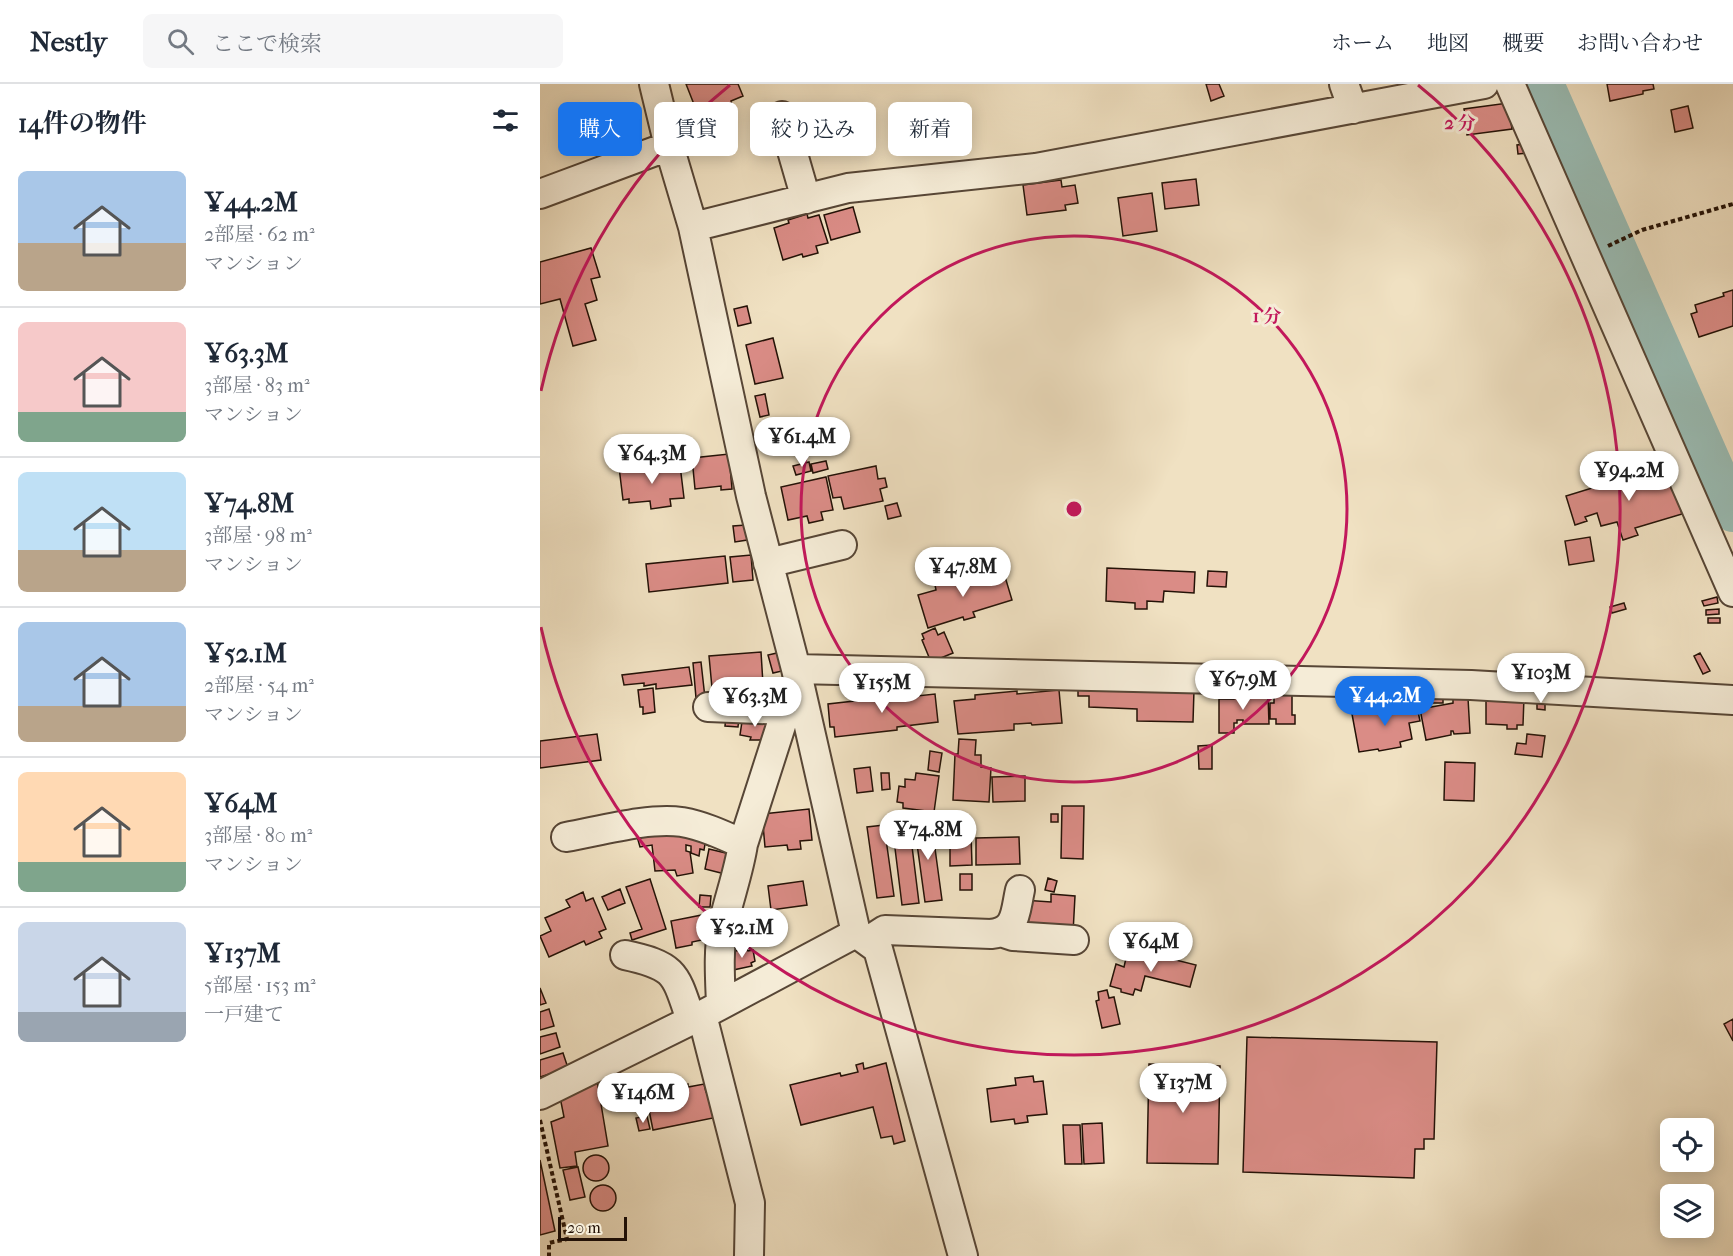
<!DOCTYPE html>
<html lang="ja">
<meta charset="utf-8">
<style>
:root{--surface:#fff;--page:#f6f6f7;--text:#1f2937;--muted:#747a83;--line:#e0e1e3;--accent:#1a73e8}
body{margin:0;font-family:"IM FELL French Canon","Noto Serif JP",serif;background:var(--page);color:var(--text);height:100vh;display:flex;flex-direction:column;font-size:22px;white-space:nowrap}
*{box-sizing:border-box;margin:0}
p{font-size:20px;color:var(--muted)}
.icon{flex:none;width:33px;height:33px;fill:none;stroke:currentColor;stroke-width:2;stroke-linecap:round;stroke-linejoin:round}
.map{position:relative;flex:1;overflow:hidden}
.sheet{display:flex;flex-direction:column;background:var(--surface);width:540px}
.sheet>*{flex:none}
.top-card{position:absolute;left:18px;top:18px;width:570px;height:54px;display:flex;gap:12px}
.tools{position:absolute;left:1120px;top:1034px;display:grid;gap:12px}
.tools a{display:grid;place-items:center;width:54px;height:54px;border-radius:9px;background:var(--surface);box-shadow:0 3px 15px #0003;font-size:30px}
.scale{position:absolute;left:18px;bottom:15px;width:69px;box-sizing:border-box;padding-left:6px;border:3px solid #241207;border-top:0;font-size:16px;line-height:21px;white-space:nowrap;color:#241207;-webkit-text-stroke:4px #f5ecd7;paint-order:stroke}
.price{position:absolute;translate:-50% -51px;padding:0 14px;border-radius:21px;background:#fff;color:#222;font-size:20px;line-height:39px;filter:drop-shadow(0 2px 3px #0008)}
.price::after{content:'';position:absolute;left:50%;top:36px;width:18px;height:14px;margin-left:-9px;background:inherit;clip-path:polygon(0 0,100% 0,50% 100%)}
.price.selected{background:var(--accent);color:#fff}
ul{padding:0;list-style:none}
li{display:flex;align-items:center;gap:18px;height:150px;padding:0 18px}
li+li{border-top:2px solid var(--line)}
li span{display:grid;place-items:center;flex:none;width:168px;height:120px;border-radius:9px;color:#555}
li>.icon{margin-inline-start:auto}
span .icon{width:72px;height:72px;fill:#fffc;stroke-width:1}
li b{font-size:26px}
h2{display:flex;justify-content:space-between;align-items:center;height:72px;padding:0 18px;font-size:26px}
.tag{padding:0 21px;border-radius:9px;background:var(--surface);box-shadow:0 3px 15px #0003;font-size:21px;line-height:54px}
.tag.selected{background:var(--accent);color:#fff}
header{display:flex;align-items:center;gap:36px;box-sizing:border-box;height:84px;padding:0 30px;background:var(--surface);border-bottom:2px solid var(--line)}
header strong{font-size:28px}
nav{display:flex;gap:33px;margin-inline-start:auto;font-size:21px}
.search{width:420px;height:54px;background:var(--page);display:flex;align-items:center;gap:15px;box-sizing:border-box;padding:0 21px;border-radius:9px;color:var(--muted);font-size:22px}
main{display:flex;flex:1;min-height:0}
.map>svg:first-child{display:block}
</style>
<header>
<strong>Nestly</strong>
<div class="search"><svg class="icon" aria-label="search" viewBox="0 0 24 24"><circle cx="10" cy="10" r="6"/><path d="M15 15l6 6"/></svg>ここで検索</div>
<nav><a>ホーム</a><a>地図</a><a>概要</a><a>お問い合わせ</a></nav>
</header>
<main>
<section class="sheet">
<h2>14件の物件<svg class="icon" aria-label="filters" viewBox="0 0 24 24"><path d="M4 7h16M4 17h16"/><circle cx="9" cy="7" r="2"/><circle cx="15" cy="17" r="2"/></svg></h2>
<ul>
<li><span style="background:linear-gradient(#a9c7e8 60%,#b9a48a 0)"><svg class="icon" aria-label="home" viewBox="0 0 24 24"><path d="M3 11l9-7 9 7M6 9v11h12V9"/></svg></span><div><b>¥44.2M</b><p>2部屋 · 62 m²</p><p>マンション</p></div></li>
<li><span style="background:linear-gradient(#f6c9c9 75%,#7fa58c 0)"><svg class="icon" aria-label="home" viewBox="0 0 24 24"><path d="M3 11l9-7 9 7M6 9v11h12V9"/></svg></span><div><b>¥63.3M</b><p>3部屋 · 83 m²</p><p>マンション</p></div></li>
<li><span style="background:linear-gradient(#bfe0f5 65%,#b9a48a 0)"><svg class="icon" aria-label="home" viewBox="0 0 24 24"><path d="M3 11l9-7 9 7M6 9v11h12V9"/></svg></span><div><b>¥74.8M</b><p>3部屋 · 98 m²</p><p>マンション</p></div></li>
<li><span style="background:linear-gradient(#a9c7e8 70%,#b9a48a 0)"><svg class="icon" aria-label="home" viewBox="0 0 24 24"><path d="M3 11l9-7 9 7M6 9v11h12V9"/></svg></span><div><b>¥52.1M</b><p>2部屋 · 54 m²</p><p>マンション</p></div></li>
<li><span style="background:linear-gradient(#ffd9b3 75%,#7fa58c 0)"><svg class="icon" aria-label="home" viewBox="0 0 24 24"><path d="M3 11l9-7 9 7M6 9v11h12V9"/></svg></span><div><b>¥64M</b><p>3部屋 · 80 m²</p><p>マンション</p></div></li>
<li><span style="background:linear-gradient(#c9d6e8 75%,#9aa5b1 0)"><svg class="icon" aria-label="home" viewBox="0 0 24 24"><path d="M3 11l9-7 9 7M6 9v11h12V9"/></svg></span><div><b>¥137M</b><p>5部屋 · 153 m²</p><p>一戸建て</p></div></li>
</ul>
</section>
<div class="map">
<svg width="1193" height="1172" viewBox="0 0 1193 1172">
<rect width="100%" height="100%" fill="#f0e1c2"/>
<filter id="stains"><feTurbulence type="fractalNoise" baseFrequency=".00333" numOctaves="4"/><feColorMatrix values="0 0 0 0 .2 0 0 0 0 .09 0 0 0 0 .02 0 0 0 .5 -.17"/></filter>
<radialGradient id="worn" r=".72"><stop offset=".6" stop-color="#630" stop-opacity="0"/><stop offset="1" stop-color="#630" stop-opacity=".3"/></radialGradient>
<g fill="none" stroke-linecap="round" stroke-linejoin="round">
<path stroke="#9abdb5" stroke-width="40" d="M1004 0 1193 428"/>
</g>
<path fill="#da8c86" stroke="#241207" stroke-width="1.5" d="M146 0H198L203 12 191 17 192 21 181 25 179 20 157 28Z
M666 0H679L684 12 671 17Z
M1067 0H1113L1114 5 1103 7V10L1070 17Z
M968 19 972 45 927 51 924 25Z
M1148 22 1153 44 1135 48 1131 26Z
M987 60 988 69 978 70 977 61Z
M656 95 659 121 625 125 622 99Z
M521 96 522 103 535 101 538 119 525 121 526 126 487 131 483 101Z
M612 109 617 147 583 152 578 114Z
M313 123 320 148 291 156 284 131Z
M267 130 268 134 279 131 288 159 276 162 278 169 263 173 262 170 243 176 234 144 249 139 248 136Z
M51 164 60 193 51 195 57 216 45 220 56 256 33 262 20 215 0 220V178Z
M1193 206V242L1159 253 1151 230 1157 228 1155 221 1184 212 1183 209Z
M207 222 211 239 198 242 194 225Z
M233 254 243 294 215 300 206 261Z
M225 310 229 331 220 333 215 312Z
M189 370 192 405 181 406V402L155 405 152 374Z
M286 377 288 385 273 389 271 380Z
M269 378 271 387 256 391 253 382Z
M99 381V386L140 381 144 414 130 415 131 422 111 425 110 417 89 419V415L83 416 79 383Z
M1127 381 1142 430 1095 444 1098 451 1083 456 1077 438 1061 442 1057 429 1045 433 1047 437 1035 441 1026 412Z
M336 382 338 395 345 394 347 403 340 405 343 417 304 425 301 413 293 414 288 392Z
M286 393 293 426 281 428 283 436 269 439 267 432 248 436 241 403Z
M357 419 361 432 348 435 345 422Z
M206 441 207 456 195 458 193 442Z
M1050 453 1054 477 1029 481 1025 457Z
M211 471 213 496 193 498 190 473Z
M185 472 188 499 109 508 106 480Z
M567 484 655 488 654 509 624 507 623 518 607 517V525H595V519L566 517Z
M463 486 472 516 433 528 435 533 424 536 423 533 388 544 378 511 396 506 394 496 412 490 415 500 423 497 422 494 427 492 429 496Z
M668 487 687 488 686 503 667 502Z
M1177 513 1178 519 1164 522 1162 517Z
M1084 519 1086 525 1072 529 1070 523Z
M1179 525V530L1166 531V526Z
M1168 534H1180V539H1168Z
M395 544 398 551 404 548 413 569 391 578 382 556 384 555 382 550Z
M221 568 223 600 172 604 169 572Z
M237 569 242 587 233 589 228 571Z
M1160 569 1170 587 1163 590 1154 572Z
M161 578 165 614H156L153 579Z
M149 583 152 601 116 605V600L104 602V599L84 601 82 591Z
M538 602 654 606 653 638 597 637V625L549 623V612H538Z
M113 604 115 628 103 630V623H100L98 606Z
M519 606 522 639 492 641 491 639 474 640V646L418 650 414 617 435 615V611L477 607V610Z
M734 606H752V631H755V640H736V635H730V619H734Z
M883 608 903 609V619H883Z
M395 610 398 638 357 643V646L295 653 294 643H290L288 620 368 611V613Z
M694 610H728L729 640H703V636H697V639H694V649H679V615H694Z
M946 613H984L983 641H977V645H967V641L946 640Z
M928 614 930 649 914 650 913 647H911V651L886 656 880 625 913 619V615Z
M997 614H1005V626L997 625Z
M876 618 880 637 869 639 872 655 860 658 861 663 839 667 838 665 819 668 812 630Z
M203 631 229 635 226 656H210L211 653 200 651Z
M186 632 199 633 198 643 185 642Z
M57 650 61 676 0 684V657Z
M987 650 1005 652 1002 673 975 670 977 659 986 660Z
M419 655 436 656 435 671H441V683L451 684 449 718 413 716 415 670H418Z
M672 661V685H659L658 662Z
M390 667 402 669 399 688 388 686Z
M905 678 935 679 934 717 904 716Z
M330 683 333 707 317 709 314 685Z
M341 689H349L350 705 342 706Z
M376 689 399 692 394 728 363 724V719L357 718 359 702 365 703V695L375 696Z
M485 692V717L453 718 452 693Z
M522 722H544L543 775 521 774Z
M269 725 272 756 260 757 261 765 248 766 247 761 225 763 222 730Z
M511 730H518V738H511Z
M391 735 402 816 385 818 374 738Z
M369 738 379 819 362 821 352 740Z
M344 741 354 812 337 814 327 743Z
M144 745 172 755 169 762 165 760 164 766 160 765 159 772 151 769V762L146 761V767L150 768 153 789 137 792 135 786 115 787 112 761 100 763 96 749Z
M431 750 432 781 410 782V751Z
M479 753 480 780 436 781V754Z
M169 765 194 771 189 791 165 785Z
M420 790H432V806H420Z
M508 794 517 797 514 808 505 806Z
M110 795 126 845 92 856 90 849 102 845 86 803Z
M263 797 267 821 231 826 228 802Z
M80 805 85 819 68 826 62 813Z
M43 808 46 817 53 814 66 845 59 848 62 854 46 861 44 857 9 873 0 852 11 847 5 834 30 823 26 816Z
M511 810 535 812 533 849 481 845 483 816 511 818Z
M160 811 171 812 170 823H159Z
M236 828 240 849 230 851 231 855 209 860 203 834Z
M167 830 171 854 152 858V861L136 864 131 837Z
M207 865 208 867 213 866 215 877 211 879 212 882 193 886 189 868Z
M587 870 606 875 607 871 615 873 616 871 656 881 650 903 605 892 601 907 595 905 593 911 581 908V905L570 902 576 880 584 883Z
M0 904 6 919 0 921Z
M567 906 569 914 574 913 580 940 562 944 556 917 559 916 558 908Z
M9 925 14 942 0 946V928Z
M1193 935V957L1184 940Z
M16 949 20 963 0 970V953Z
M707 953 897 958 894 1055H884V1065H875L874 1094 703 1088Z
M23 969 28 984 0 993V976Z
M323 979 324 985 346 979 365 1057 354 1060 352 1052 341 1054 333 1023 261 1041 250 1001 300 989 301 992 318 988 316 981Z
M609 980 680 982 678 1080 607 1079Z
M493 992 494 998 503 997 507 1030 487 1032 488 1038 475 1040 474 1035 451 1038 447 1005 476 1001 475 994Z
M57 996 68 1062 35 1068 37 1082 20 1084 11 1038 24 1033 20 1013Z
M148 1000V1003L164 1000 166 1008 172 1007 178 1033 113 1046 106 1011 136 1005 135 1002Z
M107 1032 110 1045 99 1047 96 1034Z
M562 1039 564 1079 544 1080 542 1040Z
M523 1041H540L542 1080H525Z
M43 1084a13 13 0 1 1 26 0a13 13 0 1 1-26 0Z
M0 1076 15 1147 0 1151Z
M38 1083 45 1113 30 1116 23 1086Z
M50 1114a13 13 0 1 1 26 0a13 13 0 1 1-26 0Z"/>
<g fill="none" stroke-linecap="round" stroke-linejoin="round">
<g stroke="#574636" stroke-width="32">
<path id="minor" d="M114 0 129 62 153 143 211 412 256 585 316 849 338 865 423 1172
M804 0 813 25
M970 0 1193 508
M242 32 266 115
M0 110 129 62
M153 143 308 104 496 84 944 0
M228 479 302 461
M256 585 931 601 1193 616
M168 623 246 626
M26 753C60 747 109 733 142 738 164 742 183 751 203 760
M464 849 473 852 534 856
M328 857 345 846 451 850C477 847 475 828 480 806
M85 871C136 882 135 889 151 936
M181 920C180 894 178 868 183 841 189 814 199 787 203 760L246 626 262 613
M162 931 210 1119 209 1172
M0 1011 162 931 316 849"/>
</g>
<path stroke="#241207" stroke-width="4" stroke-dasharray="4.5 3" stroke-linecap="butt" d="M1068 162 1102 146 1193 120
M0 1036 27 1155 9 1159V1172"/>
<use href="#minor" stroke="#f5ecd7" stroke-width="28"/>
</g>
<g fill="none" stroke="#c2185b" stroke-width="3">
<circle cx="534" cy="425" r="273"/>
<path d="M1 307A546 546 0 0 1 190 1M878 1A546 546 0 1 1 1 543"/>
</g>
<circle cx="534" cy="425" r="9" fill="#c2185b" stroke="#f5ecd7" stroke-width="3"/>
<g font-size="18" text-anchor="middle" font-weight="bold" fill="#c2185b" stroke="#f5ecd7" stroke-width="6" stroke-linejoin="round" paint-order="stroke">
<text x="920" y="45">2 分</text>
<text x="727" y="238">1 分</text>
</g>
<rect width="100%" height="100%" filter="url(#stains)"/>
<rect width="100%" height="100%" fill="url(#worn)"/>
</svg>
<div class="tools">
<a><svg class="icon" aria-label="locate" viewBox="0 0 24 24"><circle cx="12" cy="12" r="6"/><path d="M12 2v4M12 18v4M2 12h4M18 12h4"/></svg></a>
<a><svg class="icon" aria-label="layers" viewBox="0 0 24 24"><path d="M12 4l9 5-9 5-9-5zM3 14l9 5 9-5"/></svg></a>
</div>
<div class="scale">20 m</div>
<b class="price" style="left:262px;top:384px">¥61.4M</b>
<b class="price" style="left:112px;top:401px">¥64.3M</b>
<b class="price" style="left:1089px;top:418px">¥94.2M</b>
<b class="price" style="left:423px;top:514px">¥47.8M</b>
<b class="price" style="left:1001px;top:620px">¥103M</b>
<b class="price" style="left:703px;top:627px">¥67.9M</b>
<b class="price" style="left:342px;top:630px">¥155M</b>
<b class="price selected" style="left:845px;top:643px">¥44.2M</b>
<b class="price" style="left:215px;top:644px">¥63.3M</b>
<b class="price" style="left:388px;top:777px">¥74.8M</b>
<b class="price" style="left:202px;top:875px">¥52.1M</b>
<b class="price" style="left:611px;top:889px">¥64M</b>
<b class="price" style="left:643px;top:1030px">¥137M</b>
<b class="price" style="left:103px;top:1040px">¥146M</b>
<div class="top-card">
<a class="tag selected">購入</a>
<a class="tag">賃貸</a>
<a class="tag">絞り込み</a>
<a class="tag">新着</a>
</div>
</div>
</main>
